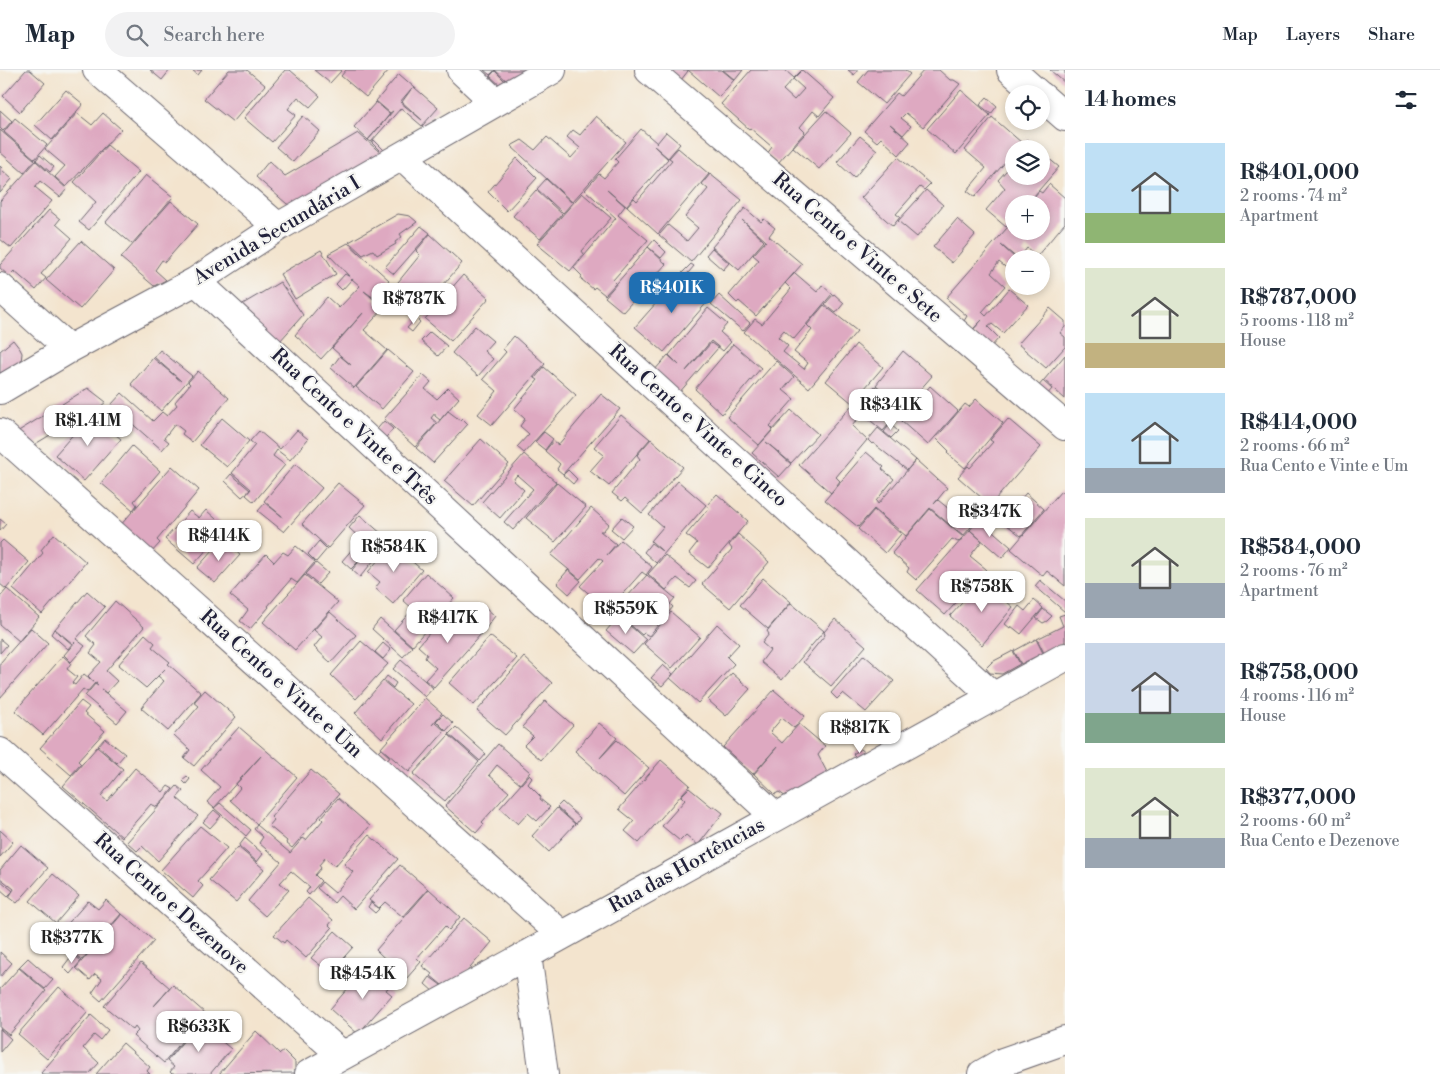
<!DOCTYPE html>
<meta charset="utf-8">
<style>
:root{--surface:#fff;--page:#f2f2f3;--text:#1f2937;--muted:#747a83;--line:#e0e1e3;--accent:#1f6fb2}
body{margin:0;font-family:"Libre Bodoni",serif;background:var(--page);color:var(--text);height:100vh;display:flex;flex-direction:column;font-size:19px;white-space:nowrap}
*{box-sizing:border-box;margin:0}
p{font-size:16px;color:var(--muted)}
.icon{flex:none;width:28px;height:28px;fill:none;stroke:currentColor;stroke-width:2;stroke-linecap:round;stroke-linejoin:round}
.map{position:relative;flex:1;overflow:hidden}
.sheet{display:flex;flex-direction:column;background:var(--surface);width:375px}
.sheet>*{flex:none}
.fabs{position:absolute;left:1005px;top:15px;display:grid;gap:10px}
.fabs a{display:grid;place-items:center;width:45px;height:45px;border-radius:50%;background:var(--surface);box-shadow:0 2px 8px #0003;font-size:25px}
.price{position:absolute;translate:-50% -42px;padding:0 11px;border-radius:10px;background:#fff;color:#222;font-size:16px;line-height:32px;filter:drop-shadow(0 1px 2px #0008)}
.price::after{content:'';position:absolute;left:50%;top:30px;width:15px;height:11px;margin-left:-8px;background:inherit;clip-path:polygon(0 0,100% 0,50% 100%)}
.price.current{background:var(--accent);color:#fff}
ul{padding:0;list-style:none}
li{display:flex;align-items:center;gap:15px;height:125px;padding:0 20px}
li span{display:grid;place-items:center;flex:none;width:140px;height:100px;border-radius:0px;color:#555}
li>.icon{margin-inline-start:auto}
span .icon{width:60px;height:60px;fill:#fffc;stroke-width:1}
li b{font-size:21px}
h2{display:flex;justify-content:space-between;align-items:center;height:60px;padding:0 20px;font-size:21px}
header{display:flex;align-items:center;gap:30px;box-sizing:border-box;height:70px;padding:0 25px;background:var(--surface);border-bottom:1px solid var(--line)}
header strong{font-size:24px}
nav{display:flex;gap:28px;margin-inline-start:auto;font-size:18px}
.search{width:350px;height:45px;background:var(--page);display:flex;align-items:center;gap:12px;box-sizing:border-box;padding:0 18px;border-radius:28px;color:var(--muted);font-size:19px}
main{display:flex;flex:1;min-height:0}
.map>svg:first-child{display:block}
</style>
<header>
<strong>Map</strong>
<div class="search"><svg class="icon" aria-label="search" viewBox="0 0 24 24"><circle cx="10" cy="10" r="6"/><path d="M15 15l6 6"/></svg>Search here</div>
<nav><a>Map</a><a>Layers</a><a>Share</a></nav>
</header>
<main>
<div class="map">
<svg width="1065" height="1004" viewBox="0 0 1065 1004">
<rect width="100%" height="100%" fill="#f6f6f2"/>
<filter id="ink" filterUnits="userSpaceOnUse"><feTurbulence type="fractalNoise" baseFrequency=".02" numOctaves="2"/><feDisplacementMap in="SourceGraphic" scale="10" xChannelSelector="R" yChannelSelector="G"/><feConvolveMatrix kernelMatrix="1 2 1 2 8 2 1 2 1" color-interpolation-filters="sRGB"/></filter>
<filter id="wash" filterUnits="userSpaceOnUse"><feTurbulence type="fractalNoise" baseFrequency=".0096" numOctaves="4" result="noise"/><feDisplacementMap in="SourceGraphic" scale="20" xChannelSelector="R" yChannelSelector="G"/><feGaussianBlur stdDeviation="1.12" result="paint"/><feColorMatrix in="noise" values="0 0 0 0 0 0 0 0 0 0 0 0 0 0 0 0 0 1.4 0 .05"/><feComposite in="paint" operator="in"/></filter>
<g filter="url(#wash)">
<rect width="100%" height="100%" fill="#f3e4ce"/>
<g id="blocks">
<path fill="#dea9c1" fill-rule="evenodd" d="M26 0H30L45 13 20 42 3 26Z
M150 0H170L162 10Z
M192 0H202L198 5Z
M229 0H247L265 15 233 52 204 29Z
M285 0H290L320 26 310 37 298 27 288 39 296 45 272 72 244 48Z
M314 0H342L330 13Z
M346 0H389L366 27 341 6Z
M484 0H495L490 5Z
M495 0H529L508 12Z
M672 0H687L688 1 681 10 671 1Z
M688 0H722L734 10 719 27Z
M723 0H743L735 10Z
M751 0H785L794 8 783 20 794 30 804 19 793 9 802 0 834 28 819 46 813 41 800 57 805 62 778 93 767 84 772 77 750 58 749 59 721 34Z
M848 0H858L854 5Z
M868 0H905L910 4 884 34 858 12Z
M924 0H939L950 10H954L960 14 923 57 906 43 901 48 911 56 903 65 890 54 910 72 899 85 881 68 877 72 864 61 897 23 901 26Z
M1050 0H1065V13Z
M495 1 507 13 502 17 490 6Z
M399 4 438 38 422 56 401 38 371 72 368 70 393 41 390 43 376 31ZM412 18 402 32 422 50 400 32Z
M66 20 83 34 52 70 35 55Z
M961 20 990 45 956 84 927 59Z
M987 27 997 36 991 44 980 35Z
M376 32 390 44 368 70 354 57Z
M0 40 12 51 3 61 0 58Z
M826 41 851 63 819 99 793 77Z
M77 43 92 55 103 43 121 59 66 117 55 107 65 96 45 79Z
M303 46 320 61 293 92 276 77Z
M596 46 626 72 572 132 511 76 522 70 535 80 547 67 571 88 580 78 567 67 573 60 580 65Z
M992 47 1022 73 1017 79H1014V82L975 127 967 121 986 98 965 80Z
M15 48 47 75 35 89 4 62Z
M641 59 657 73 666 62 680 74 668 88 654 76 668 89 626 136 607 120 625 136 618 145 648 170 613 210 616 213 605 225 595 217 593 219 581 209 582 206 574 198 616 148 585 120 599 104 604 108 618 92 615 89Z
M0 60 35 90 24 103 0 82Z
M358 63 383 85 298 135 287 134 256 107 269 91 285 106Z
M860 66 877 80 854 108 837 92Z
M1027 69 1038 79H1021L1020 77Z
M374 70 387 83 384 85 372 73Z
M107 75 139 102 89 160 79 152 96 132 74 112Z
M678 78 709 104 658 164 627 136 634 128 637 131 672 90 669 88Z
M1041 82 1059 97 1027 134H1014V148L1006 157 986 140 1005 118 998 110 1014 92V106H1041Z
M40 85 54 97 50 102 36 90Z
M898 87 930 114 924 120 920 117 896 144 900 147 893 156 861 128Z
M517 88 537 108 507 141 488 122Z
M36 91 67 119 60 127 40 111 35 117 52 131 11 178 0 169V131Z
M0 96 3 99 2 100 12 109 0 123Z
M710 104 742 130 691 192 659 165 668 155 687 171 698 158 685 147 708 119 702 114Z
M146 105 173 127 132 174 106 152Z
M546 109 572 133 563 143 537 119Z
M1049 114 1065 128V153L1037 186 1027 178 1023 183 1029 189H1018L1001 175 1016 189H1014V204L999 192 991 203 1005 216 982 242 986 246 1009 219 1028 235 1003 263 992 254 988 257 999 268 989 279 971 262 982 250 973 259 964 251 967 246 946 228 1014 150V161H1041V134H1028L1039 121 1042 123Z
M536 120 562 144 540 169 513 146Z
M926 120 943 135 917 167 898 151Z
M582 123 611 148 582 181 584 184 570 201 537 174Z
M171 131 198 154 165 192 162 190 155 200 166 210 154 216 121 188Z
M745 138 761 152 764 149 775 158 769 166 802 194 756 246 739 231 737 233 729 225 759 190 753 185 766 171 742 150 764 171 739 200 712 177Z
M49 140 60 149 56 154 72 168 41 204 46 208 36 220 14 201 9 206 0 198V195Z
M398 144 410 146 417 152 400 164 402 167 395 172 396 174 377 185 373 180 363 185 349 172Z
M957 149 975 165 952 193 933 177Z
M421 156 430 163 394 204 385 197Z
M430 164 462 193 418 244 390 222 420 185 416 181Z
M654 170 666 182 661 188 648 177Z
M81 171 114 200 80 239 46 210Z
M348 173 389 210 374 228 364 221 384 238 364 260 387 280 354 318 331 298 340 286 351 295 332 278 363 243 321 289 295 265 327 227 339 238 360 216 352 209 342 220 336 214 345 204 350 207 328 184Z
M648 177 666 194 623 242 605 227Z
M712 178 729 193 723 200 706 185Z
M321 180 336 204 295 229 280 204Z
M691 194 694 196 684 208 680 205Z
M795 203 817 222 822 215 832 224 794 269 784 260 778 267 788 276 783 282 804 299 808 293 794 282 812 260 807 255 824 235 857 261 809 318 744 262 755 249 762 254 791 219 785 213Z
M463 205 489 228 451 271 425 249Z
M680 206 709 230 664 282 635 257Z
M280 212 303 245 272 280 236 238Z
M834 224 844 233 836 243 825 234Z
M719 225 750 253 743 261 711 234Z
M708 238 727 254 720 262 731 272 723 281 711 271 686 301 711 273 718 278 678 324 653 302 668 285 679 295 669 285Z
M1050 238 1065 251V257L1060 263 1065 267V277L1046 298 1018 274Z
M416 248 420 252 412 262 407 258Z
M475 256 493 271 484 281 493 289 478 306 452 283Z
M430 262 447 276 438 286 421 271Z
M514 266 545 294 492 355 478 344 497 321 483 309 506 282 503 279Z
M13 270 20 279 22 283 21 292 0 305V281Z
M733 274 761 298 722 344 695 319Z
M856 274 883 297 852 333 826 311Z
M160 280 192 306 161 341 131 314 153 288 181 311 154 287Z
M388 280 414 302 382 339 356 317Z
M903 281 932 306 898 345 870 321 875 316 901 336 876 315Z
M1065 285V329L1044 310Z
M776 291 794 307 783 320 794 329 770 356 773 359 759 375 727 347Z
M544 297 576 325 524 383 517 377 529 364 520 356 525 349 514 339 538 310 535 308Z
M198 301 229 328 192 372 182 364 184 361 175 354 164 368 169 372 162 380 111 335 122 323 153 351 162 342 167 346 177 335 175 332 190 314 188 312Z
M423 305 431 312 425 319 437 329 448 318 459 328 440 350 435 346V343L431 348 437 353 415 377 384 349Z
M1043 311 1052 319 1046 326 1037 318Z
M930 316 958 341 928 375 901 351Z
M88 318 106 332 94 342H88L27 379 17 362Z
M601 324 620 339 563 404 557 399 560 394 545 381 553 371 558 375Z
M859 326 890 353 883 361 852 335Z
M976 329 1003 353 965 398 947 383 949 381 936 368 965 334 969 337Z
M851 336 861 345 852 356 867 370 836 407 840 411 831 423 799 395Z
M791 340 818 364 791 393 766 372 791 394 779 407 752 383Z
M448 341 460 350 462 348 468 354 433 393 416 378Z
M91 344 121 369 84 411 55 385Z
M621 345 650 369 609 416 590 401 604 385 594 377Z
M222 348 249 371 227 397 200 375Z
M1008 349 1041 377 981 446 974 440 983 429 958 407 968 396 970 398 993 372 990 370Z
M384 351 393 359 382 372 373 364Z
M890 354 898 361 891 368 884 362Z
M878 358 916 390 907 400 873 373 872 374 868 370Z
M297 360 308 369 290 390 277 380 273 386 285 395 254 432 246 425 251 419 232 403 255 375 250 371 259 361 280 379Z
M544 362 553 369 545 380 535 372Z
M481 369 509 394 473 436 444 411Z
M651 369 683 397 642 443 625 428 622 431 612 423 640 389 637 385Z
M132 376 160 401 134 431 137 435 133 440 101 413Z
M866 382 884 397 882 399 894 409 876 431 878 434 916 390 947 418 934 434 938 430 971 457 963 466 930 438 906 466 874 439 858 457 825 430Z
M524 384 556 412 513 460 504 452 533 419 517 405 513 410 524 420 500 448 482 432Z
M295 394 322 418 284 462 258 441 265 433 283 447 264 431Z
M172 396 199 420 157 470 160 473 150 484 119 457Z
M568 400 577 409 573 414 563 405Z
M231 404 250 420 242 427 225 411Z
M678 411 706 435 656 493 644 482 651 473 662 481 651 471 663 457 649 445Z
M338 413 365 435 328 478 302 454Z
M557 413 586 437 555 472 526 448Z
M1061 421 1065 424V516L1047 501 1043 506 1011 479Z
M1026 423 1044 439 1021 466 1002 451Z
M717 424 748 451 708 498 689 483 697 473 686 465 709 438 707 435Z
M591 438 609 454 603 461H600L616 474 607 485 621 470 652 497 646 505 642 502 608 540 580 516 603 491 599 488 580 509 551 485Z
M930 439 963 467 958 472 952 469 916 510 907 502 909 498 892 483Z
M206 440 226 458 194 494 165 469 190 441 199 448Z
M874 440 901 464 885 483 858 459Z
M360 445 390 471 360 507 352 500 362 488 351 499 342 491 361 469 349 458Z
M622 447 633 456 622 468 611 459Z
M0 449 6 454 0 461Z
M979 449 1011 477 1002 488 970 460Z
M970 460 982 471 970 486 986 499 945 545 917 520Z
M229 461 238 469 231 477 222 469Z
M54 464 86 492 42 544 13 519 43 483 41 480Z
M738 464 769 492 730 538 702 514 732 479 729 475Z
M3 470 29 492 6 519 0 514V473Z
M222 470 240 485 215 513 197 498Z
M319 471 327 479 316 492 308 484Z
M392 474 422 500 393 534 375 518 380 512 368 502Z
M296 476 315 492 297 513 291 509 268 536 269 537 250 559 240 551 248 540 230 525 266 484 274 492 283 482 288 485Z
M665 485 696 511 690 518 677 508 666 520 648 504Z
M316 493 328 503 318 514 306 504Z
M568 500 581 511 569 524 557 513Z
M426 503 454 528 412 576 394 560 413 539 403 530Z
M305 505 338 532 295 580 263 552Z
M647 505 675 528 670 534 673 537 649 566 644 563 642 565 614 541Z
M763 508 791 532 768 559 740 535Z
M1040 510 1065 531V542L1035 516Z
M982 511 1013 537 982 575 950 546Z
M7 519 39 547 19 571 0 555V527Z
M87 521 105 537 76 569 85 576 71 592 64 585 75 572 73 574 55 559Z
M1034 530 1043 538 1021 564 1011 556 1010 558 1005 554 1019 536 1025 541Z
M115 531 144 557 106 601 117 611 106 623 101 619 127 641 117 653 85 626 95 614 98 616 96 613 97 612 95 613 88 606 101 592 90 583 96 575 86 566Z
M791 533 824 561 782 610 761 592 770 580 762 573 769 564 767 561Z
M485 537 495 546 486 558 475 548Z
M451 538 481 564 434 617 425 610 436 598 425 588 427 584 418 576Z
M1043 539 1052 546 1047 551 1043 553 1036 548Z
M330 542 356 565 331 593 314 577 322 567 314 560Z
M671 542 700 567 672 598 644 574Z
M1065 544V572L1044 583 1037 569 1063 556 1059 546Z
M619 546 646 570 633 584 606 561Z
M380 549 412 577 403 587 372 559Z
M835 549 866 576 831 616 803 592 825 565 824 562Z
M717 554 739 574 727 587 734 594 698 633 670 608Z
M31 558 48 573 0 628V593Z
M54 559 72 574 68 579 51 564Z
M145 564 155 573 152 577 170 592 168 594 201 623 168 661 141 638 164 611 158 606 165 599 146 618 118 595Z
M490 566 517 588 474 635 449 613Z
M0 569 7 575 0 583Z
M1036 569 1043 583 1021 594 1014 581Z
M361 571 388 594 356 629 331 605Z
M383 573 391 580 383 589 375 582Z
M1013 581 1020 594 1002 604 990 603 986 598 992 592Z
M864 585 894 611 866 642 843 623 837 629 831 623Z
M63 586 71 593 67 599 77 607 72 613 75 615 84 604 95 613 87 622 83 619 43 665 15 641Z
M524 587 552 613 505 665 477 641Z
M401 590 433 618 425 627 393 599Z
M663 595 673 604 662 616 651 608Z
M732 603 750 619 726 646 708 630Z
M387 606 396 613 393 618 384 610Z
M383 611 411 634 382 668 355 643Z
M205 620 236 647 194 696 184 688 190 680 174 665 199 636 194 632Z
M774 620 805 646 794 658 782 648 770 662 782 673 799 654 825 676 818 685 829 706 786 727 779 722 775 724 754 704 777 677 753 704 723 677Z
M425 628 442 643 432 655 435 652 445 661 409 702 381 678Z
M81 631 89 637 84 643 105 661 78 691 81 694 71 705 40 678Z
M545 631 573 655 541 690 524 675 533 666 522 657Z
M443 644 453 653 446 661 436 651Z
M599 653 617 668 600 688 617 670 649 698 624 726 592 698 593 697 575 681Z
M239 657 297 707 257 754 230 730 240 718 236 714 261 686 214 738 207 732 220 717 201 700Z
M456 657 486 684 480 691 449 664Z
M449 665 479 692 445 731 413 704Z
M105 668 125 684 117 693 98 676Z
M498 674 530 702 520 714 497 695 489 705 509 722 482 752 484 754 476 763 445 736Z
M97 677 123 699 101 726 107 731 135 698 163 722 168 716 173 719 157 737 151 734 122 767 63 716Z
M381 679 390 687 387 691 377 683Z
M861 679 867 684 858 689 853 684Z
M661 690 690 715 639 773 625 761 634 751 619 739Z
M311 700 339 724 292 778 286 773 287 771 269 756 274 750 271 747Z
M529 705 532 708 528 714 541 727 540 729 550 737 537 751 528 743 518 754 500 738Z
M187 706 190 709 186 714 182 710Z
M177 716 183 721 177 728 198 746 158 791 142 776 137 781 127 772Z
M689 718 712 737 714 736 723 743 698 775 686 765 680 771 662 756 685 730 681 726Z
M338 728 370 756 335 796 325 788 319 795 321 798 315 805 321 811 309 825 306 822 310 817 291 801 280 813 289 820 265 846 248 831 281 792 259 773 263 767 254 759 257 755 290 783 303 768 306 770 323 750 321 748Z
M562 732 580 748 576 754 557 737Z
M220 733 251 760 246 766 214 738Z
M557 738 575 754 549 782 532 766Z
M214 740 221 746 210 758 203 752Z
M200 756 227 778 198 811 203 816 193 828 161 800Z
M0 760 13 772 0 787Z
M369 765 398 789 354 839 340 826 334 833 317 818 322 812 335 823 353 802 344 794Z
M245 768 263 784 257 792 239 776Z
M21 775 48 798 17 833 9 827 14 819 0 808V800Z
M238 777 264 799 236 832 209 810Z
M400 795 428 819 403 847 385 832 379 838 369 830Z
M53 804 79 826 56 853 30 831Z
M0 810 13 821 8 826 0 819Z
M429 819 460 847 449 860 445 856 417 888 421 892 406 909 376 880Z
M308 828 333 850 329 855 332 858 306 888 286 870 284 873 274 865Z
M106 830 121 844 82 890 55 868 88 831 98 839Z
M371 832 379 839 375 843 368 837Z
M122 844 154 871 101 931 92 923 102 909 95 904 90 910 76 898Z
M464 848 492 872 465 904 442 915 431 906 432 904 422 896Z
M335 861 353 877 330 903 311 888Z
M0 882 12 893 0 907Z
M73 884 81 891 70 904 63 897Z
M28 888 53 910 45 919 19 897Z
M141 893 170 918 154 936 173 915 205 943 164 993 133 966 138 961 135 957 133 960 104 936Z
M368 895 391 914 386 920 392 925 358 964 330 939 362 902 373 911 363 902Z
M19 898 46 921 9 965 0 958V919Z
M430 907 441 915 435 923 425 914Z
M59 917 88 942 47 989 18 964Z
M91 945 108 960 100 970 94 965 83 978 99 993 89 1004H42L41 1003Z
M199 952 231 979 210 1004H172L170 1002 174 997 167 991Z
M0 959 11 969 0 982Z
M256 961 280 984 284 981 295 992V1003L219 1004Z
M123 973 150 997 147 1001 150 1004H96Z"/>
</g>
</g>
<g filter="url(#ink)">
<use href="#blocks" fill-opacity="0" stroke="#6b666e" stroke-width="1"/>
<g fill="none" stroke-linecap="round" stroke-linejoin="round">
<g stroke="#6b666e" stroke-width="30">
<path id="minor" d="M97 0 278 157
M461 0 495 32
M649 0 1065 356
M1011 0 1038 24
M1041 26 1065 47
M402 86 994 627
M196 211 776 747
M0 217 69 279
M0 320 69 279 196 211 278 157 552 0
M0 363 562 865
M0 682 342 985
M527 885 544 1004
M309 1004 527 885 1065 587
M982 1004 1003 992 1065 970"/>
</g>
<use href="#minor" stroke="#fff" stroke-width="28"/>
</g>
</g>
<g text-anchor="middle" dominant-baseline="central" stroke-width="4.5" stroke-linejoin="round" paint-order="stroke">
<g font-size="20" fill="#22223b" stroke="#f6f6f2">
<text transform="translate(277 161) rotate(-31)">Avenida Secundária I</text>
<text transform="translate(857 178) rotate(41)">Rua Cento e Vinte e Sete</text>
<text transform="translate(698 356) rotate(42)">Rua Cento e Vinte e Cinco</text>
<text transform="translate(354 357) rotate(43)">Rua Cento e Vinte e Três</text>
<text transform="translate(281 614) rotate(42)">Rua Cento e Vinte e Um</text>
<text transform="translate(687 796) rotate(-29)">Rua das Hortências</text>
<text transform="translate(171 834) rotate(42)">Rua Cento e Dezenove</text>
</g>
</g>
</svg>
<div class="fabs">
<a><svg class="icon" aria-label="locate" viewBox="0 0 24 24"><circle cx="12" cy="12" r="6"/><path d="M12 2v4M12 18v4M2 12h4M18 12h4"/></svg></a>
<a><svg class="icon" aria-label="layers" viewBox="0 0 24 24"><path d="M12 4l9 5-9 5-9-5zM3 14l9 5 9-5"/></svg></a>
<a>+</a>
<a>−</a>
</div>
<b class="price current" style="left:672px;top:244px">R$401K</b>
<b class="price" style="left:414px;top:255px">R$787K</b>
<b class="price" style="left:891px;top:361px">R$341K</b>
<b class="price" style="left:88px;top:377px">R$1.41M</b>
<b class="price" style="left:990px;top:468px">R$347K</b>
<b class="price" style="left:219px;top:492px">R$414K</b>
<b class="price" style="left:394px;top:503px">R$584K</b>
<b class="price" style="left:982px;top:543px">R$758K</b>
<b class="price" style="left:626px;top:565px">R$559K</b>
<b class="price" style="left:448px;top:574px">R$417K</b>
<b class="price" style="left:860px;top:684px">R$817K</b>
<b class="price" style="left:72px;top:894px">R$377K</b>
<b class="price" style="left:363px;top:930px">R$454K</b>
<b class="price" style="left:199px;top:983px">R$633K</b>
</div>
<section class="sheet">
<h2>14 homes<svg class="icon" aria-label="filters" viewBox="0 0 24 24"><path d="M4 7h16M4 17h16"/><circle cx="9" cy="7" r="2"/><circle cx="15" cy="17" r="2"/></svg></h2>
<ul>
<li><span style="background:linear-gradient(#bfe0f5 70%,#8fb573 0)"><svg class="icon" aria-label="home" viewBox="0 0 24 24"><path d="M3 11l9-7 9 7M6 9v11h12V9"/></svg></span><div><b>R$401,000</b><p>2 rooms · 74 m²</p><p>Apartment</p></div></li>
<li><span style="background:linear-gradient(#dfe7d0 75%,#c2b280 0)"><svg class="icon" aria-label="home" viewBox="0 0 24 24"><path d="M3 11l9-7 9 7M6 9v11h12V9"/></svg></span><div><b>R$787,000</b><p>5 rooms · 118 m²</p><p>House</p></div></li>
<li><span style="background:linear-gradient(#bfe0f5 75%,#9aa5b1 0)"><svg class="icon" aria-label="home" viewBox="0 0 24 24"><path d="M3 11l9-7 9 7M6 9v11h12V9"/></svg></span><div><b>R$414,000</b><p>2 rooms · 66 m²</p><p>Rua Cento e Vinte e Um</p></div></li>
<li><span style="background:linear-gradient(#dfe7d0 65%,#9aa5b1 0)"><svg class="icon" aria-label="home" viewBox="0 0 24 24"><path d="M3 11l9-7 9 7M6 9v11h12V9"/></svg></span><div><b>R$584,000</b><p>2 rooms · 76 m²</p><p>Apartment</p></div></li>
<li><span style="background:linear-gradient(#c9d6e8 70%,#7fa58c 0)"><svg class="icon" aria-label="home" viewBox="0 0 24 24"><path d="M3 11l9-7 9 7M6 9v11h12V9"/></svg></span><div><b>R$758,000</b><p>4 rooms · 116 m²</p><p>House</p></div></li>
<li><span style="background:linear-gradient(#dfe7d0 70%,#9aa5b1 0)"><svg class="icon" aria-label="home" viewBox="0 0 24 24"><path d="M3 11l9-7 9 7M6 9v11h12V9"/></svg></span><div><b>R$377,000</b><p>2 rooms · 60 m²</p><p>Rua Cento e Dezenove</p></div></li>
</ul>
</section>
</main>
